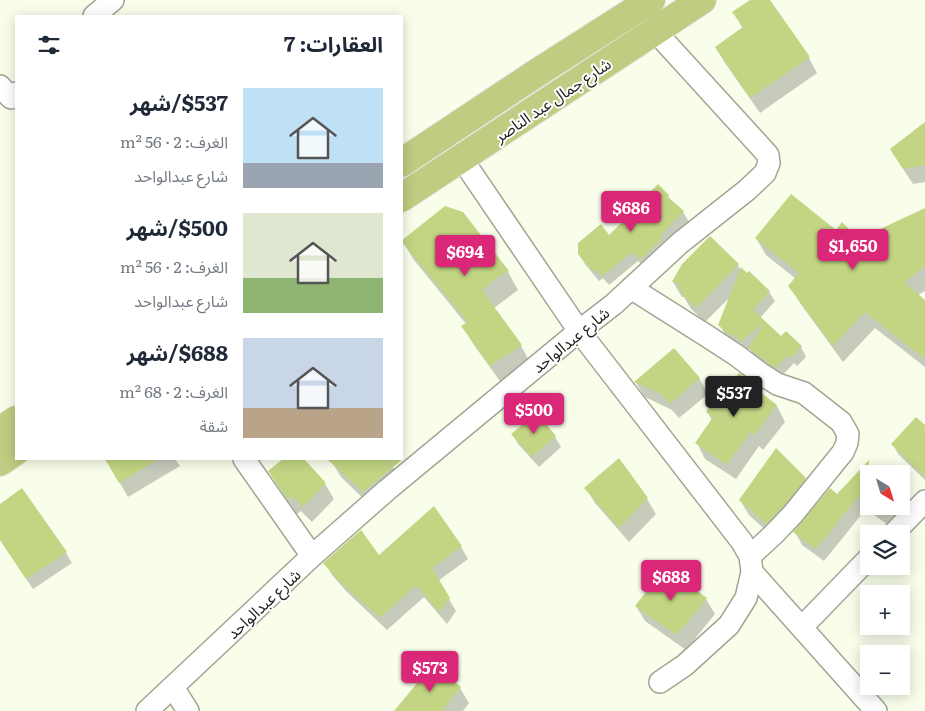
<!DOCTYPE html>
<html lang="ar">
<meta charset="utf-8">
<style>
:root{--surface:#fff;--page:#f2f2f3;--text:#1f2937;--muted:#747a83;--accent:#db2777}
body{margin:0;font-family:Literata,"Noto Sans Arabic",serif;background:var(--page);color:var(--text);direction:rtl;height:100vh;display:flex;flex-direction:column;font-size:19px;white-space:nowrap}
*{box-sizing:border-box;margin:0}
p{font-size:16px;color:var(--muted)}
.icon{flex:none;width:28px;height:28px;fill:none;stroke:currentColor;stroke-width:2;stroke-linecap:round;stroke-linejoin:round}
.map{position:relative;flex:1;overflow:hidden;direction:ltr}
.drawer{position:absolute;left:15px;top:15px;width:388px;height:445px;display:flex;flex-direction:column;background:var(--surface);border-radius:0px;box-shadow:0 2px 12px #0003;direction:rtl}
.drawer>*{flex:none}
.needle{width:32px;rotate:142deg}
.buttons{position:absolute;left:860px;top:465px;display:grid;gap:10px}
.buttons a{display:grid;place-items:center;width:50px;height:50px;border-radius:0px;background:var(--surface);box-shadow:0 2px 12px #0003;font-size:25px}
.price{position:absolute;translate:-50% -42px;padding:0 11px;border-radius:5px;background:var(--accent);color:#fff;font-size:16px;line-height:32px;filter:drop-shadow(0 1px 2px #0008)}
.price::after{content:'';position:absolute;left:50%;top:30px;width:15px;height:11px;margin-left:-8px;background:inherit;clip-path:polygon(0 0,100% 0,50% 100%)}
.price.on{background:#222;color:#fff}
ul{padding:0;list-style:none}
li{display:flex;align-items:center;gap:15px;height:125px;padding:0 20px}
li span{display:grid;place-items:center;flex:none;width:140px;height:100px;border-radius:0px;color:#555}
li>.icon{margin-inline-start:auto}
span .icon{width:60px;height:60px;fill:#fffc;stroke-width:1}
li b{font-size:21px}
h2{display:flex;justify-content:space-between;align-items:center;height:60px;padding:0 20px;font-size:21px}
.map>svg:first-child{display:block}
</style>
<div class="map">
<svg width="925" height="711" viewBox="0 0 925 711">
<rect width="100%" height="100%" fill="#f8feea"/>
<path fill="#0003" d="M752 0H769L809 58 817 73 760 113 725 63 716 48 743 29 734 13Z
M925 124V182L913 184 891 150Z
M668 196 671 201 683 212 689 222 665 246 646 269 638 261 609 285 603 278 599 281 585 264 579 254 609 237Z
M925 209V291L918 295 925 301V367L875 328 843 362 800 303 790 286 796 279 766 255 756 238 836 232 859 240Z
M403 242 508 272 518 290 494 308 521 346 531 364 502 384 474 345 463 327 466 324 414 260Z
M738 265 741 271 747 275 749 273 769 292 775 301 760 318 782 338 801 347 806 357 797 366 794 363 781 377 755 358 750 349 747 351 739 342 736 345 725 334 719 324 730 297 705 322 691 309 684 297H682L673 282Z
M699 378 708 394 679 418 672 410 645 397 636 383Z
M757 387 761 394 777 406 785 422 763 450 759 446 736 479 705 459 697 443 712 420 707 412 729 388Z
M925 427V480L898 454 893 444Z
M512 434 555 437 561 447 539 467 518 444Z
M106 459H175L180 466 128 497Z
M285 459H302L325 484 334 499 312 522 301 511 297 514 278 486 269 471Z
M336 459H386L393 467 401 482 372 507 341 477 332 462Z
M618 460 647 499 656 514 629 542 595 503 586 488Z
M864 467 875 474H869V506H901V490L906 493 913 506 896 531 866 509 824 561 802 545 795 532 837 496Z
M805 479 814 494 775 539 749 515 740 500Z
M0 506 66 553 72 563 33 589 0 540Z
M461 547 468 559 438 581 456 611 447 624 424 597 387 630 346 591 332 575 325 563Z
M706 599 715 614 686 650 645 621 636 606Z
M460 688 469 703 463 711H402Z"/>
<path fill="#c2d583" d="M750 0H770L810 57 750 98 715 47 743 27 732 12Z
M925 122V165L903 169 890 149Z
M658 184 669 195 668 197 684 211 660 236 662 239 640 260 632 252 602 276 596 269 593 272 578 254V243L601 224 609 235 639 206 637 205Z
M791 194 836 230 842 222 859 239 925 208V267L904 282 925 300V359L865 312 833 346 788 286 799 273 755 238Z
M445 206 463 212 509 271 497 278 482 290 522 345 490 366 461 326 468 322 401 241Z
M710 236 739 264 696 308 681 293 678 283 672 282 682 264Z
M741 267 747 273 749 271 770 291 753 310 781 336 786 331 802 346 791 358 788 355 775 368 748 348 765 322 741 342 733 334 730 336 729 335 718 325Z
M674 348 700 378 670 404 661 394 634 382Z
M739 373 758 386 756 389 777 405 754 435 750 432 727 465 695 443 713 417 706 412 725 383 728 386Z
M537 413 556 436 532 457 511 434Z
M916 417 925 425V477L891 444Z
M776 448 806 478 784 506 766 524 739 500Z
M619 458 648 498 619 528 584 488Z
M105 459H159L119 483Z
M283 459H304L326 483 303 507 292 496 288 500 268 471Z
M327 459H403L363 492Z
M869 460V505L858 497 816 549 793 532 830 488 837 494Z
M22 488 67 552 26 579 0 540V504Z
M434 506 462 546 432 568 450 598 439 612 416 585 380 618 337 579 323 563 361 530 379 555Z
M665 568 707 598 677 635 635 606Z
M433 664 461 687 442 711H394Z"/>
<g fill="none" stroke-linecap="round" stroke-linejoin="round">
<g stroke="#a1a694" stroke-width="24">
<path id="minor" d="M94 16 113 0
M0 86 11 98 16 93
M462 159 579 331 742 542 750 556 752 572 746 598 729 625 685 665 660 682
M631 288 707 336 736 355 760 373 777 384 804 393 841 422 848 434 847 443 843 452 793 514 774 534 750 556
M244 459 312 556
M893 534 925 501
M752 572 876 711
M802 627 869 558
M173 687 188 711
M147 711 312 556 387 490 579 331 614 304 680 243 747 190 765 173 769 163 768 155 655 31"/>
</g>
<g stroke="#e5e5e4" stroke-width="30">
<path id="primary" d="M401 163 535 74 651 0
M401 198 702 0
M0 431 16 420
M0 462 16 451"/>
</g>
<use href="#minor" stroke="#fff" stroke-width="21"/>
<use href="#primary" stroke="#bfcc81" stroke-width="28"/>
</g>
<g text-anchor="middle" dominant-baseline="central" stroke-width="4" stroke-linejoin="round" paint-order="stroke">
<g font-size="16" fill="#23251e" stroke="#fff">
<text transform="translate(552 99) rotate(-34)">شارع جمال عبد الناصر</text>
<text transform="translate(570 339) rotate(-39)">شارع عبدالواحد</text>
<text transform="translate(263 603) rotate(-43)">شارع عبدالواحد</text>
</g>
</g>
</svg>
<div class="buttons">
<a><svg class="needle" viewBox="-14 -14 28 28"><path d="M0-13l5 13h-10z" fill="#e53935"/><path d="M0 13l5-13h-10z" fill="#747a83"/></svg></a>
<a><svg class="icon" aria-label="layers" viewBox="0 0 24 24"><path d="M12 4l9 5-9 5-9-5zM3 14l9 5 9-5"/></svg></a>
<a>+</a>
<a>−</a>
</div>
<b class="price" style="left:631px;top:233px">$686</b>
<b class="price" style="left:853px;top:271px">$1,650</b>
<b class="price" style="left:465px;top:277px">$694</b>
<b class="price on" style="left:734px;top:418px">$537</b>
<b class="price" style="left:534px;top:435px">$500</b>
<b class="price" style="left:671px;top:602px">$688</b>
<b class="price" style="left:430px;top:693px">$573</b>
<section class="drawer">
<h2>العقارات: 7<svg class="icon" aria-label="filters" viewBox="0 0 24 24"><path d="M4 7h16M4 17h16"/><circle cx="9" cy="7" r="2"/><circle cx="15" cy="17" r="2"/></svg></h2>
<ul>
<li><span style="background:linear-gradient(#bfe0f5 75%,#9aa5b1 0)"><svg class="icon" aria-label="home" viewBox="0 0 24 24"><path d="M3 11l9-7 9 7M6 9v11h12V9"/></svg></span><div><b>$537/شهر</b><p>الغرف: 2 · 56 m²</p><p>شارع عبدالواحد</p></div></li>
<li><span style="background:linear-gradient(#dfe7d0 65%,#8fb573 0)"><svg class="icon" aria-label="home" viewBox="0 0 24 24"><path d="M3 11l9-7 9 7M6 9v11h12V9"/></svg></span><div><b>$500/شهر</b><p>الغرف: 2 · 56 m²</p><p>شارع عبدالواحد</p></div></li>
<li><span style="background:linear-gradient(#c9d6e8 70%,#b9a48a 0)"><svg class="icon" aria-label="home" viewBox="0 0 24 24"><path d="M3 11l9-7 9 7M6 9v11h12V9"/></svg></span><div><b>$688/شهر</b><p>الغرف: 2 · 68 m²</p><p>شقة</p></div></li>
</ul>
</section>
</div>
